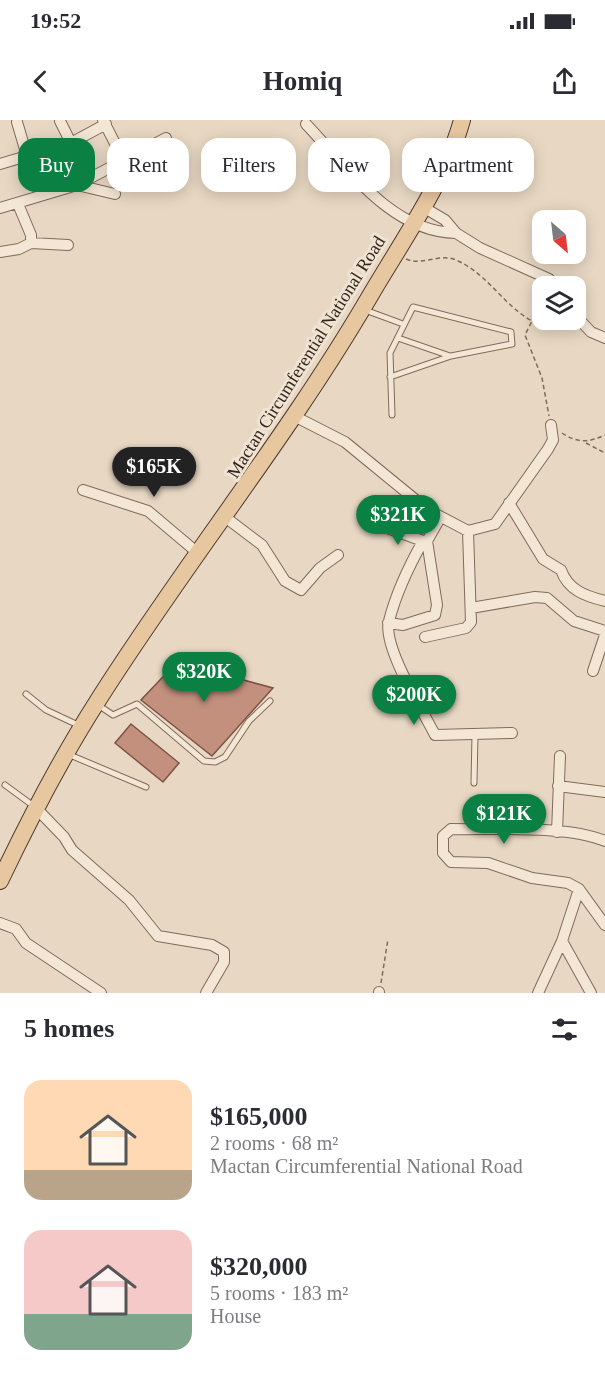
<!DOCTYPE html>
<meta charset="utf-8">
<style>
:root{--surface:#fff;--page:#f7f7f7;--text:#2b2b33;--muted:#7c7c81;--accent:#0b8043}
body{margin:0;font-family:Georgia,serif;background:var(--page);color:var(--text);height:100vh;display:flex;flex-direction:column;font-size:22px;white-space:nowrap}
*{box-sizing:border-box;margin:0}
p{font-size:20px;color:var(--muted)}
.icon{flex:none;width:33px;height:33px;fill:none;stroke:currentColor;stroke-width:2;stroke-linecap:round;stroke-linejoin:round}
.map{position:relative;height:873px;overflow:hidden}
.details{display:flex;flex-direction:column;background:var(--surface);flex:1}
.details>*{flex:none}
.guide{position:absolute;left:18px;top:18px;width:570px;height:54px;display:flex;gap:12px}
.needle{width:39px;rotate:152deg}
.fabs{position:absolute;left:532px;top:90px;display:grid;gap:12px}
.fabs a{display:grid;place-items:center;width:54px;height:54px;border-radius:12px;background:var(--surface);box-shadow:0 3px 15px #0003;font-size:30px}
.price{position:absolute;translate:-50% -51px;padding:0 14px;border-radius:21px;background:var(--accent);color:#fff;font-size:20px;line-height:39px;filter:drop-shadow(0 2px 3px #0008)}
.price::after{content:'';position:absolute;left:50%;top:36px;width:18px;height:14px;margin-left:-9px;background:inherit;clip-path:polygon(0 0,100% 0,50% 100%)}
.price.active{background:#222;color:#fff}
ul{padding:0;list-style:none}
li{display:flex;align-items:center;gap:18px;height:150px;padding:0 24px}
li span{display:grid;place-items:center;flex:none;width:168px;height:120px;border-radius:18px;color:#555}
li>.icon{margin-inline-start:auto}
span .icon{width:72px;height:72px;fill:#fffc;stroke-width:1}
li b{font-size:26px}
h2{display:flex;justify-content:space-between;align-items:center;height:72px;padding:0 24px;font-size:26px}
.pill{padding:0 21px;border-radius:18px;background:var(--surface);box-shadow:0 3px 15px #0003;font-size:21px;line-height:54px}
.pill.active{background:var(--accent);color:#fff}
.status{display:flex;justify-content:space-between;align-items:center;height:42px;padding:0 30px;background:var(--surface);direction:ltr}
.status svg{height:16px;fill:currentColor}
header{display:flex;justify-content:space-between;align-items:center;height:78px;padding:0 24px;background:var(--surface);font-size:27px;font-weight:600}
.map>svg:first-child{display:block}
</style>
<div class="status"><b>19:52</b><svg viewBox="0 0 49 12"><path d="M0 12V9h3v3zM5 12V6h3v6zM10 12V3h3v9zM15 12V0h3v12zM26 1h20v11H26zM47 4h2v5h-2z"/></svg></div>
<header><svg class="icon" aria-label="back" viewBox="0 0 24 24"><path d="M15 5l-7 7 7 7"/></svg>Homiq<svg class="icon" aria-label="share" viewBox="0 0 24 24"><path d="M12 15V3M7 8l5-5 5 5M5 13v7h14v-7"/></svg></header>
<div class="map">
<svg width="605" height="873" viewBox="0 0 605 873">
<rect width="100%" height="100%" fill="#e8d8c3"/>
<path fill="#c2907d" stroke="#7c5345" stroke-width="1.5" d="M177 542 273 568 212 636 141 580Z
M131 604 179 643 163 662 115 623Z"/>
<g fill="none" stroke-linecap="round" stroke-linejoin="round">
<g stroke="#806a5c" stroke-width="7">
<path id="lane" d="M365 190 403 204
M398 218 450 236
M390 257 451 236 512 224 511 212 413 187 390 233 392 295
M26 574 46 590 78 605
M98 585 113 595 137 584 204 641 215 642 225 637 249 601 270 581
M70 635 146 667
M474 663 475 615
M5 665 35 687"/>
</g>
<g stroke="#806a5c" stroke-width="12">
<path id="street" d="M103 0 124 41
M60 1 71 23
M17 2 27 36
M306 4C347 47 391 112 456 113
M0 44 71 23 106 4
M77 65 115 74
M18 84 31 115V123
M423 87 445 100 456 113 480 128 549 159 556 166
M0 88 77 65 166 18
M0 132 19 129 31 123 68 125
M576 196 591 212 605 218
M296 297 345 322 428 390 468 411 495 404 548 329 553 320 551 305
M83 370 148 391 199 434
M509 383 543 439 561 450C568 470 585 476 605 481
M225 397 262 425 285 461 301 470 320 448 338 435
M379 405 423 421
M427 421H423C409 446 396 473 389 501 382 526 423 591 435 615L512 613
M471 488 535 477 547 478 574 501 605 511
M388 503 403 505 435 495 437 485 427 421 440 398
M425 517 466 508 471 502 468 411
M593 551 605 515
M558 666 605 672
M35 687 64 717 72 730 129 780 158 816 212 825 224 832V842L206 873
M557 712 560 636
M579 769 568 763 532 758 488 743 451 742 443 733V716L451 709C494 710 567 705 605 721
M0 803 16 809 26 823 101 873
M562 821 591 873
M379 873V872
M538 873 562 821 579 769 605 805"/>
</g>
<g stroke="#4e3a30" stroke-width="18">
<path id="primary" d="M0 761C29 700 60 640 97 582 184 444 287 318 370 176 401 123 446 59 462 0"/>
</g>
<path stroke="#806a5c" stroke-width="1.5" stroke-dasharray="4.5 3" stroke-linecap="butt" d="M406 139C422 146 440 133 456 140 488 154 503 185 532 201L525 215 542 258 549 296
M562 313C577 323 588 323 605 315
M586 323 605 333
M381 863 388 819"/>
<use href="#lane" stroke="#f4e6d5" stroke-width="5"/>
<use href="#street" stroke="#f4e6d5" stroke-width="10"/>
<use href="#primary" stroke="#e7c79f" stroke-width="16"/>
</g>
<g text-anchor="middle" dominant-baseline="central" stroke-width="6" stroke-linejoin="round" paint-order="stroke">
<g font-size="18" fill="#32251e" stroke="#f0e3d2">
<text transform="translate(306 237) rotate(-58)">Mactan Circumferential National Road</text>
</g>
</g>
</svg>
<div class="fabs">
<a><svg class="needle" viewBox="-14 -14 28 28"><path d="M0-13l5 13h-10z" fill="#e53935"/><path d="M0 13l5-13h-10z" fill="#7c7c81"/></svg></a>
<a><svg class="icon" aria-label="layers" viewBox="0 0 24 24"><path d="M12 4l9 5-9 5-9-5zM3 14l9 5 9-5"/></svg></a>
</div>
<b class="price active" style="left:154px;top:378px">$165K</b>
<b class="price" style="left:398px;top:426px">$321K</b>
<b class="price" style="left:204px;top:583px">$320K</b>
<b class="price" style="left:414px;top:606px">$200K</b>
<b class="price" style="left:504px;top:725px">$121K</b>
<div class="guide">
<a class="pill active">Buy</a>
<a class="pill">Rent</a>
<a class="pill">Filters</a>
<a class="pill">New</a>
<a class="pill">Apartment</a>
</div>
</div>
<section class="details">
<h2>5 homes<svg class="icon" aria-label="filters" viewBox="0 0 24 24"><path d="M4 7h16M4 17h16"/><circle cx="9" cy="7" r="2"/><circle cx="15" cy="17" r="2"/></svg></h2>
<ul>
<li><span style="background:linear-gradient(#ffd9b3 75%,#b9a48a 0)"><svg class="icon" aria-label="home" viewBox="0 0 24 24"><path d="M3 11l9-7 9 7M6 9v11h12V9"/></svg></span><div><b>$165,000</b><p>2 rooms · 68 m²</p><p>Mactan Circumferential National Road</p></div></li>
<li><span style="background:linear-gradient(#f6c9c9 70%,#7fa58c 0)"><svg class="icon" aria-label="home" viewBox="0 0 24 24"><path d="M3 11l9-7 9 7M6 9v11h12V9"/></svg></span><div><b>$320,000</b><p>5 rooms · 183 m²</p><p>House</p></div></li>
</ul>
</section>
